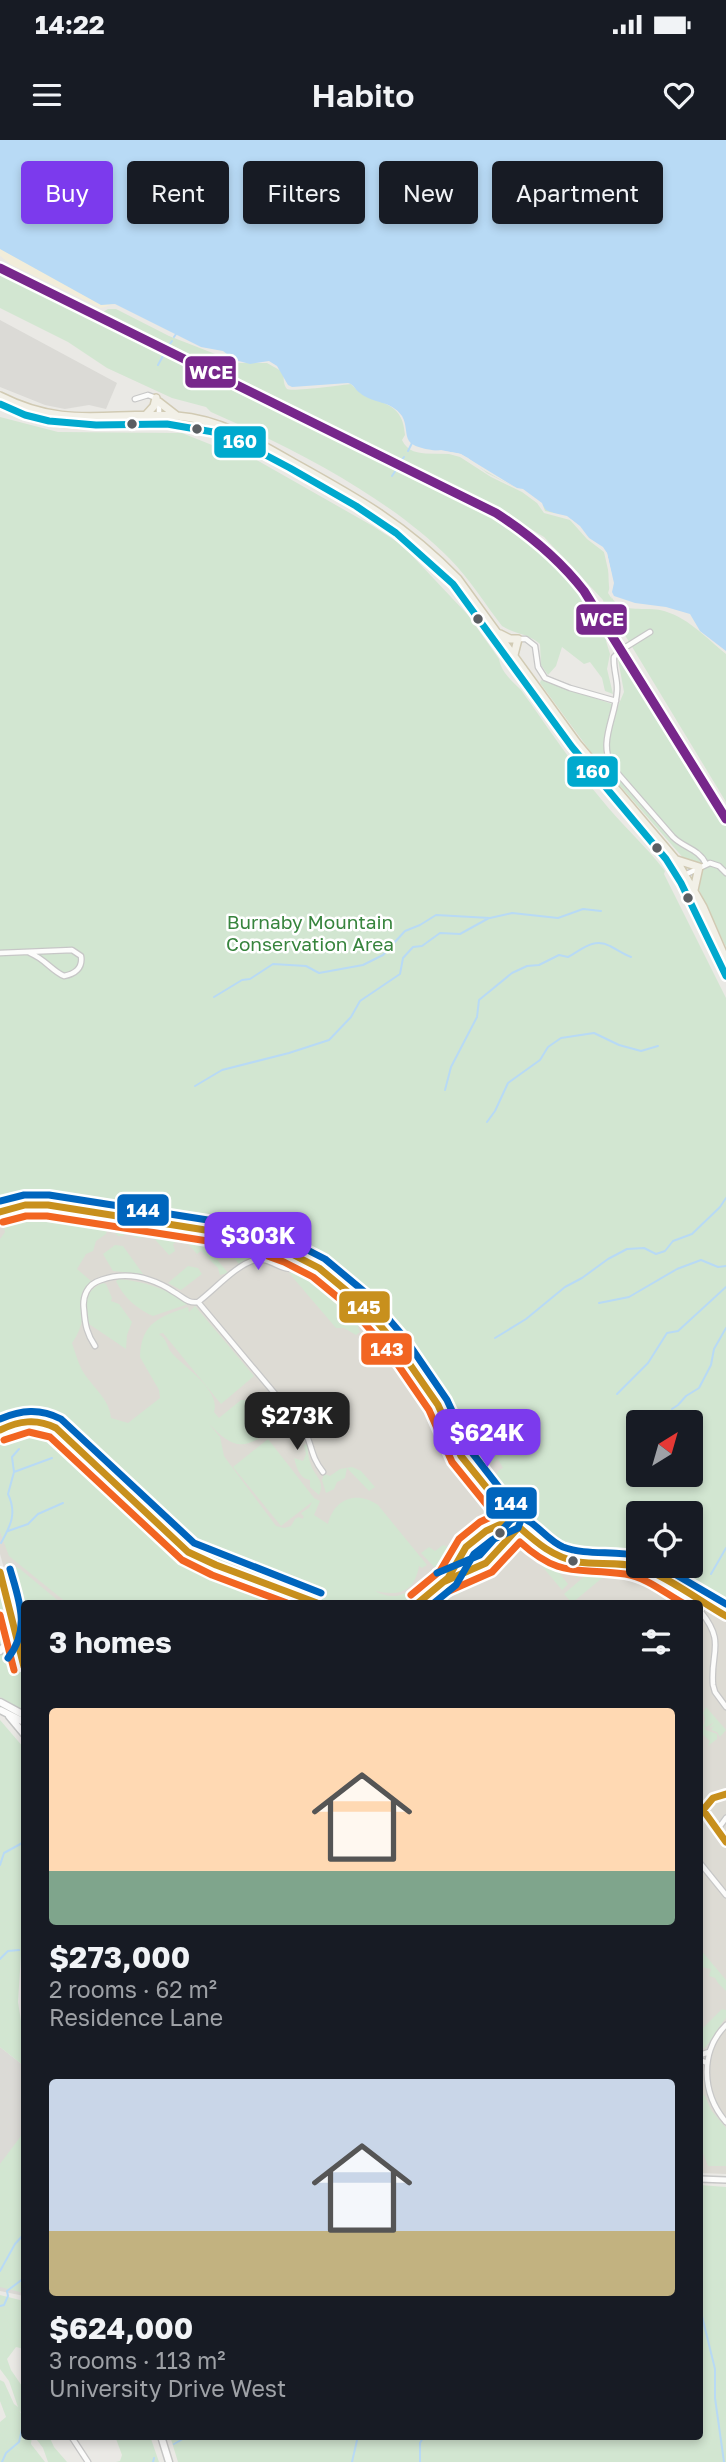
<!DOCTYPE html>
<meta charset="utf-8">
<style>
:root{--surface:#171b24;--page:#20242c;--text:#f1f3f6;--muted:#9ea1a6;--accent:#7c3aed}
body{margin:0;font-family:"Golos Text",sans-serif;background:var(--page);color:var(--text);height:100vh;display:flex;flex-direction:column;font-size:26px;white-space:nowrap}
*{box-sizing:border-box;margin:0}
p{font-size:23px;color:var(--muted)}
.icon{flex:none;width:38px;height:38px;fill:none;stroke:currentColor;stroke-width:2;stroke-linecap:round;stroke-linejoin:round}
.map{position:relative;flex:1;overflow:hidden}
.drawer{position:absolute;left:21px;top:1460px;width:682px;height:840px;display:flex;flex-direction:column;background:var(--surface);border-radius:7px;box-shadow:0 4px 10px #0003}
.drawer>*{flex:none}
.top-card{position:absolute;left:21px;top:21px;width:684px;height:63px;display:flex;gap:14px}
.needle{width:46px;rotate:37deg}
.buttons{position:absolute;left:626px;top:1270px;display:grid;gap:14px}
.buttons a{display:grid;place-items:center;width:77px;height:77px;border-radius:7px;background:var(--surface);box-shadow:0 4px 10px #0003;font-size:35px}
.price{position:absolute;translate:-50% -60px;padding:0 16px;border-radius:14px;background:var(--accent);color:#fff;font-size:23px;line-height:46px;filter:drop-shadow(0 2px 4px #0008)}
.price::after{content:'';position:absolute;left:50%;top:42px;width:21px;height:16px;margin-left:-10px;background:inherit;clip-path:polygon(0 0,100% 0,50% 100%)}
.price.current{background:#222;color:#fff}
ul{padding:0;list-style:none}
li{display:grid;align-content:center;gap:14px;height:371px;padding:0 28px}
li span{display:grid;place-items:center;height:217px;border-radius:7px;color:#555}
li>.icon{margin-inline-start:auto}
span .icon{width:126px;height:126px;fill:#fffc;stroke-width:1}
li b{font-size:30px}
h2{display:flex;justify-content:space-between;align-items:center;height:84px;padding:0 28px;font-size:30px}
.chip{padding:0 24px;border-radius:7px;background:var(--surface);box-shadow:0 4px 10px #0003;font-size:24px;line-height:63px}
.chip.current{background:var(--accent);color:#fff}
.status{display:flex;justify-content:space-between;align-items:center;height:49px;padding:0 35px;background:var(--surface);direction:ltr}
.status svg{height:19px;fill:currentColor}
header{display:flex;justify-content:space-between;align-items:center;height:91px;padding:0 28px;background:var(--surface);font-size:32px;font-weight:600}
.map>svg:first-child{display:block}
</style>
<div class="status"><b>14:22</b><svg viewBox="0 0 49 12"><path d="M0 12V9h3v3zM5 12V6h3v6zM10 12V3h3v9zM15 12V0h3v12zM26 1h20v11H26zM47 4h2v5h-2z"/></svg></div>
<header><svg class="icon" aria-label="menu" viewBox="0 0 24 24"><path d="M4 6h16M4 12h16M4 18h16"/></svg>Habito<svg class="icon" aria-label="heart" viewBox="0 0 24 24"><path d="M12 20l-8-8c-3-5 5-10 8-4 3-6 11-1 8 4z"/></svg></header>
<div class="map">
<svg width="726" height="2322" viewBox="0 0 726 2322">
<rect width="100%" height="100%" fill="#eae9e5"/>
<path fill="#dbdad6" d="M0 180 117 243 106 269 89 265 65 269 45 265 0 247Z
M0 1907 24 1926V2156L0 2151Z"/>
<path fill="#dddbd4" d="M54 1068 232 1096 278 1111 306 1125 353 1159 379 1186 422 1244 441 1280 485 1285 513 1320 496 1364 518 1394 533 1406 558 1419 582 1425 606 1426 610 1416 639 1407V1426H691L710 1461 707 1466 726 1479V2034L700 2033V1463H24V1500L0 1414V1074L9 1070Z"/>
<path fill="#d2e6d1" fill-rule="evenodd" d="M0 134 230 249 472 365 517 390 537 406 562 432 589 465 610 498 606 501 610 514 607 529 613 554 605 551 602 538 590 522 584 524 562 507 556 526 548 535 541 525 540 504C527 493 516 495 502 486 485 464 469 438 449 418 386 355 292 308 211 272L206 267 172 258 107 228 68 202 0 168Z
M108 169H116L169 196 223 217 234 223H267L283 232C284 237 283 245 287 249 291 252 342 245 351 244 372 267 403 256 405 295L402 300C412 322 441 309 460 315 505 347 562 364 600 406 616 423 601 454 618 464 630 472 646 467 660 470 687 476 705 497 726 514V662L614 477 604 466 603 460 544 397 487 362 103 172Z
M0 277 58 292 182 293 217 307 248 315 371 385 402 405 468 475 499 519C501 532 512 541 521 550 547 586 572 624 601 659 621 684 645 705 665 731L664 734 726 858V1476L699 1457 696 1451 672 1437 685 1439 691 1431 688 1426H691V1374H639V1419L628 1416 622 1419 606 1418 604 1416 585 1419 568 1417 533 1396 531 1389 488 1340 495 1338 498 1331 503 1328 498 1319 492 1323 490 1321 494 1315 492 1306 477 1292 465 1302 460 1300C419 1226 367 1142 286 1106 241 1086 175 1081 126 1073 86 1067 38 1052 0 1067ZM639 1283H691V1335H639Z
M618 519 624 528 630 531 661 587 711 669 717 670 726 685V807L685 720 593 615 540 543 541 540 618 566 624 552Z
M30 1067H51L244 1100 279 1112 251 1116 239 1124 222 1104 211 1112 228 1133 220 1135 218 1128 201 1111 197 1114 182 1097 173 1104 175 1111 169 1115 151 1095 137 1098 126 1092 123 1096H118L112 1089 107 1090 106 1094 96 1101 93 1111 86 1114 77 1129 91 1141 84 1151C84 1170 84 1187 72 1203 75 1212 78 1222 82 1230 91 1246 110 1259 111 1278L128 1283 160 1258 159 1250 140 1217C141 1182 160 1177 188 1167L189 1172 195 1166 254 1236 221 1264 163 1193 159 1194C167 1199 166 1205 171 1212 183 1227 221 1249 214 1272L219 1278 241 1260H245L270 1291C242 1312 232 1307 209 1284L220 1297 224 1316 229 1323 276 1386 284 1388 291 1386 295 1379 299 1377 302 1379 304 1377 301 1373 309 1368 312 1362 281 1386 233 1327 268 1299 314 1358 320 1361 314 1375 328 1384C334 1359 356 1350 378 1365L427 1425 422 1428 419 1426C414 1453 399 1456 375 1451 390 1459 403 1458 415 1445L420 1448 409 1463H326L205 1415 184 1403 61 1283 41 1275 0 1280V1099L5 1092 0 1076 11 1070Z
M115 1105 123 1106 143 1134 113 1131 103 1114Z
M188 1126 198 1128 202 1134 181 1150 168 1143Z
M303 1127C346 1143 384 1193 408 1230L406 1234 393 1221 385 1227 378 1218 385 1209V1205L364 1182 358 1187 360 1192 356 1195 344 1188H336L289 1133Z
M119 1139C142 1141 169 1149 188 1164L153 1176C137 1169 123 1157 116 1141Z
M103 1143 106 1144 112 1158 111 1161 119 1164 132 1182 127 1195 126 1209 89 1184C78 1169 87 1148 103 1143Z
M38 1286 56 1293 97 1332C71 1322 61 1290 30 1289 25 1288 18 1290 13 1290L22 1287Z
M4 1294 42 1296 56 1305 124 1364 169 1411 189 1424 298 1463H67L9 1416 0 1392V1298Z
M307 1304C308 1310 308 1317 310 1322 313 1336 326 1339 319 1355L310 1347V1340C299 1338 297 1328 294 1318L303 1321 306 1314 304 1305Z
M352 1327 361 1331 375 1347 369 1351 347 1328 345 1338 337 1342 334 1349 326 1353 322 1340 324 1334 330 1336 340 1329Z
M443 1405 457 1410 444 1427 443 1436 416 1457 436 1432 435 1428 421 1413 429 1407 435 1411Z
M532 1408 571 1426 584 1427 585 1431 577 1438 568 1428 560 1434 568 1444 562 1450 531 1413Z
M6 1422 20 1429 61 1463H24V1482Z
M603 1427 608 1429V1433L572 1463 564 1454 594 1428Z
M479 1435 458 1455H447L428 1463 450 1444Z
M0 1446C5 1466 17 1488 0 1504Z
M12 1496 24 1539V1571L0 1557V1513Z
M706 1567 726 1590 720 1597 717 1592 711 1590 714 1586 708 1589 714 1582 707 1587 704 1586 706 1590 717 1594V1599L708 1606 710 1601 700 1592V1577L704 1586 705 1578 703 1573Z
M0 1580 24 1608V1768L18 1862 24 1900V1926L0 1907Z
M700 1809 726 1840V1851L718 1843 715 1838 709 1836 711 1829 702 1827Z
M722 1869 726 1870V1878C717 1888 711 1905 700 1911V1891Z
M700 1953 705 1956 711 1970 726 1988V2026H708L700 2005Z
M24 1992V2153L0 2147V2024Z
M700 2045 726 2047V2322H178L170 2296H700Z
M0 2155 24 2161V2209L16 2207 7 2219 11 2230 24 2249V2276L19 2270 24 2279 21 2283 24 2284V2296H32L31 2304 45 2322H0V2282L6 2277 0 2261V2240L4 2242 14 2264 18 2267 9 2241 0 2229Z
M34 2296H49L54 2307 67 2322H48L43 2308Z
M150 2296 159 2322H116L120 2321 122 2315 115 2296Z"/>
<path fill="#f2edda" d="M0 102 114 164 101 168 10 124 0 116Z"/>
<path fill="#b8daf5" d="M0 0H726V511L700 491 690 474 666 467 635 463 614 456 612 452 614 443 607 413 589 398 572 380 546 370 541 363 461 314C448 310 417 312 409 301 405 295 407 284 402 276 391 260 373 264 360 253 354 249 355 245 348 243L292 247 288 245 277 226 269 221 250 224 235 220 223 211 201 207 115 164 101 165 0 109Z"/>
<path fill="#eae9e5" d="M441 310 460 314 468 318 487 333 517 348 523 349 542 363 545 371 567 376 580 386 589 398 603 407 607 413 612 436 611 444 610 450 612 459 608 453 611 443 604 412 587 399 570 380 544 373 537 363 522 352 491 337 460 317 449 314 424 313Z"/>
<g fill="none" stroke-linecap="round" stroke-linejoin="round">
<path stroke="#b8daf5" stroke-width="2" d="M174 197 176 194
M170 204 172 201
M199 222 201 218
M158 225 164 214
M187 243 195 229
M408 311 412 303
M402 320 404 317
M392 336 398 327
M214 857 242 840 250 839 273 824 306 826 319 833 363 825 383 815 405 791 420 785 436 775 490 778 512 773 558 778 583 769 601 771
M195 946 222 930 289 913 329 900 351 877 360 861 400 834 403 818 413 807 422 806 440 793 460 794 489 778
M445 950 451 927 477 877 479 860 512 833 527 826 539 825 559 815 568 817C581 810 594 797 610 806 618 810 623 814 631 817
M487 982 495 971 508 943 540 920 548 907 561 898 594 893 619 905 641 911 658 906
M599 1163 629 1157 677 1129 701 1120 718 1127 726 1126
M495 1198 526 1179 565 1147 582 1138 608 1119 627 1109 644 1108 656 1114 665 1111 673 1101 692 1094 720 1067 726 1058
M617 1254 648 1223 667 1193 678 1191 726 1147
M672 1269 678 1265 686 1256 699 1248 711 1225 714 1209 726 1188
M14 1332 52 1318
M8 1391 28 1384 38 1374 63 1363
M1 1403C11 1385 17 1373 8 1354L14 1332 12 1317 19 1309
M711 1434 726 1408
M0 1725 4 1713 24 1702
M0 1819 8 1811 19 1810
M0 2131 15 2104 24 2094
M0 2166 4 2165 8 2156 7 2151 24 2138
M700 2168 715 2229V2258L724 2322
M174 2304 188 2296
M2 2322 6 2313 19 2302 23 2285
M153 2322 154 2318
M352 2322 358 2296
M420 2322V2303L424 2296"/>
<path stroke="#c6c6c4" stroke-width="5" stroke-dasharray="5 2.5" stroke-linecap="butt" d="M466 1407 483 1393
M481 1426 500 1413"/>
<g stroke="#c7c7c7" stroke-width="7">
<path id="minor" d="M135 259 148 255 156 258 159 264V285
M650 492 621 510 614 517C613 529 618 540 617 551 616 577 597 603 613 628L673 697C684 708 699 709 706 724
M518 499H526L535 506 538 527 545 538 570 548 616 561
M678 738 710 723 719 726 726 733
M0 813 72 810 81 816C83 828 75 834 64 836 52 831 45 819 30 813
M198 1162C213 1151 237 1124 255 1120 273 1115 290 1143 302 1119
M95 1206C87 1194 85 1185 84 1170 82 1157 87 1144 101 1140 127 1131 151 1137 174 1152 183 1157 188 1164 198 1162L302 1286C313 1304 309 1314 323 1332
M704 1463 701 1472C726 1503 710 1512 713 1545L715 1552 726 1567
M726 1678 718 1689 726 1702
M700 1723 726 1755
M726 1885C699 1912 702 1954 726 1982
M700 1915 709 1912
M700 1920 707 1923
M71 2296 88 2322"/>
</g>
<g stroke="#c7c7c7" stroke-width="8">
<path id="tertiary" d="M0 1072 25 1065H48L243 1096 288 1112 319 1128 346 1149 377 1180 426 1245 438 1265 461 1316 531 1400 551 1413 569 1420 627 1424 645 1429 726 1476
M0 1290C19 1281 37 1277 56 1288L188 1412 216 1425 317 1463
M483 1393 512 1379
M500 1413 508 1397 519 1387
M0 1432 16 1490 24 1508
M448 1438 466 1407
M418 1463 448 1438 481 1426
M16 1490 15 1495 24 1527
M700 2039 726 2040"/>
</g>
<g stroke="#c5c6c5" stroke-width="9">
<path id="secondary" d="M0 1511 8 1502 14 1481
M0 1562 24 1575
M0 1570 24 1582
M9 1576 24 1594
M161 2296 169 2322"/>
</g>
<g stroke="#d1cab3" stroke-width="10">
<path id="primary" d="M0 256C67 290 108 271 177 276 220 279 258 302 294 323 359 359 406 385 458 439L577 603 676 720 703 767 726 820
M159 262 177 276
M0 264C68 300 123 276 193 287 228 292 259 311 290 328 355 365 401 389 453 444L572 607 666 719 681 743 726 836
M145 276 154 266 156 258
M500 494 510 499H518L514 515
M677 720 699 727 694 750"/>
</g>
<use href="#minor" stroke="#fcfcfb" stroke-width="4.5"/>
<use href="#tertiary" stroke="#fcfcfb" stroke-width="5"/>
<use href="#secondary" stroke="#fcfcfb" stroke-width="6"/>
<use href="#primary" stroke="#f2f0e7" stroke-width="7"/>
<g stroke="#e2e1e1" stroke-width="4.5">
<path id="rail" d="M0 125 473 358C521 383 555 406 588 448L726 672"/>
</g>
<use href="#rail" stroke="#fff" stroke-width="2" stroke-dasharray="5" stroke-linecap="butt"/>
<g stroke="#fff" stroke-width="12">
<path id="bus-1" d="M0 264 25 275 49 281 96 285 167 284 219 293 243 303 290 328 356 366 396 393 453 444 572 607 666 719 681 743 726 836"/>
</g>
<g stroke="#fff" stroke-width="12">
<path id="bus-2" d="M0 1072 25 1065H48L243 1096 288 1112 319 1128 360 1162 395 1203 438 1265 461 1316 512 1379 486 1391 466 1407 448 1438 418 1463
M0 1290C19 1281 36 1278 56 1288L188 1412 216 1425 317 1463
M0 1432 24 1527
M443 1442 486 1423 519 1387C537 1403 553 1417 578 1422 599 1425 621 1421 642 1428 666 1436 703 1463 726 1476
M726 1654 713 1658 703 1670 726 1702"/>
</g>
<g stroke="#fff" stroke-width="12">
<path id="bus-3" d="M3 1082 26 1076H47L240 1106 284 1122 313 1137 352 1169 387 1209 429 1270 452 1322 495 1375 480 1382 459 1399 440 1431 411 1455
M4 1300 29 1292 50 1297 182 1420 212 1435 287 1463
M449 1451 492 1432 520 1402C561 1439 576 1427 625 1434 646 1437 665 1453 683 1463
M0 1475 14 1530"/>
</g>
<g stroke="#fff" stroke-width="12">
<path id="bus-4" d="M0 1061 24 1055H49L246 1086 292 1102 325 1119 367 1154 404 1197 447 1260 470 1310 522 1377 518 1388 492 1400 474 1414 456 1445 434 1463
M0 1279C21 1270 40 1268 61 1279L194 1403 321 1453
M661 1426 726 1464
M437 1433 480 1415 511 1380 519 1377C535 1380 546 1400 563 1407 587 1416 614 1410 639 1416
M8 1518C31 1489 19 1460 10 1429"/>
</g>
<use href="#bus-1" stroke="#00a9ce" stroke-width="7"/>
<use href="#bus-2" stroke="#c8901d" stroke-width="7"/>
<use href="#bus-3" stroke="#f26522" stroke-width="7"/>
<use href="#bus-4" stroke="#0065bd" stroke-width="7"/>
<g stroke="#fff" stroke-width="14">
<path id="rail-1" d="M0 128 496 373C530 395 559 419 584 451L726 679"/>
</g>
<use href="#rail-1" stroke="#77278b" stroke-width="9"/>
</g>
<g fill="#5a5e62" stroke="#fff" stroke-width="2.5">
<circle cx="132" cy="284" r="6"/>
<circle cx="197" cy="289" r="6"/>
<circle cx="478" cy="479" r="6"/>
<circle cx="657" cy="708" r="6"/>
<circle cx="688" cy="758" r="6"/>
<circle cx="500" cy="1393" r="6"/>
<circle cx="573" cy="1421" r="6"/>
</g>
<g text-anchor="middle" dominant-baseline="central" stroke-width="5" stroke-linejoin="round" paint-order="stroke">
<g font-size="19" fill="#37843d" stroke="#fff">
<text x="310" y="781">Burnaby Mountain<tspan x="310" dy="22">Conservation Area</tspan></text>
</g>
</g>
<g stroke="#fff" stroke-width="2.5">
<rect x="184" y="215" width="53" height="34" rx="7" fill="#77278b"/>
<rect x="213" y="285" width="54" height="34" rx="7" fill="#00a9ce"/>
<rect x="575" y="463" width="53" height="33" rx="7" fill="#77278b"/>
<rect x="566" y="615" width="53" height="33" rx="7" fill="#00a9ce"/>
<rect x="116" y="1053" width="54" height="34" rx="7" fill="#0065bd"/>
<rect x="338" y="1150" width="53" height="34" rx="7" fill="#c8901d"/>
<rect x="360" y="1192" width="53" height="34" rx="7" fill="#f26522"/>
<rect x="485" y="1346" width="53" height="34" rx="7" fill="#0065bd"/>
</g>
<g font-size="19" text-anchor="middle" font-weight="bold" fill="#fff">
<text x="211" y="239">WCE</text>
<text x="240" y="308">160</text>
<text x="602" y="486">WCE</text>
<text x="593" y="638">160</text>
<text x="143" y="1077">144</text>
<text x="364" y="1174">145</text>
<text x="387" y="1216">143</text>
<text x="511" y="1370">144</text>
</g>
</svg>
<div class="buttons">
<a><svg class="needle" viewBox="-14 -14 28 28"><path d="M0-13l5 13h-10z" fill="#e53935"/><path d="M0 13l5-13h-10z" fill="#9ea1a6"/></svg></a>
<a><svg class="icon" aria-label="locate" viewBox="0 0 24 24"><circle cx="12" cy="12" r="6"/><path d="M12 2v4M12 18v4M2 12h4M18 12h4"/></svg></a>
</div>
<b class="price" style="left:258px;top:1132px">$303K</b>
<b class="price current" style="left:297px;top:1312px">$273K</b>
<b class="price" style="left:487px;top:1329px">$624K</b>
<div class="top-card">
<a class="chip current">Buy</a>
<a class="chip">Rent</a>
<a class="chip">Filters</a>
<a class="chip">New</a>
<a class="chip">Apartment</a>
</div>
<section class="drawer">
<h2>3 homes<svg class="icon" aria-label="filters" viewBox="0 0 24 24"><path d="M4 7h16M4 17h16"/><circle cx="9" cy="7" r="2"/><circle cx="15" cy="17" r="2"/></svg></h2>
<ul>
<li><span style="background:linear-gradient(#ffd9b3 75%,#7fa58c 0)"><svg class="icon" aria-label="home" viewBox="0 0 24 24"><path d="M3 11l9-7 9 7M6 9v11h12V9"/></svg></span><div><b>$273,000</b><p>2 rooms · 62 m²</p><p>Residence Lane</p></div></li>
<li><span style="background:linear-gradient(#c9d6e8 70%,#c2b280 0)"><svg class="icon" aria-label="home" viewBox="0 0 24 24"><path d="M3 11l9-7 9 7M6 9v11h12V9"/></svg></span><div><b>$624,000</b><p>3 rooms · 113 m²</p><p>University Drive West</p></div></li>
</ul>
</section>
</div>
